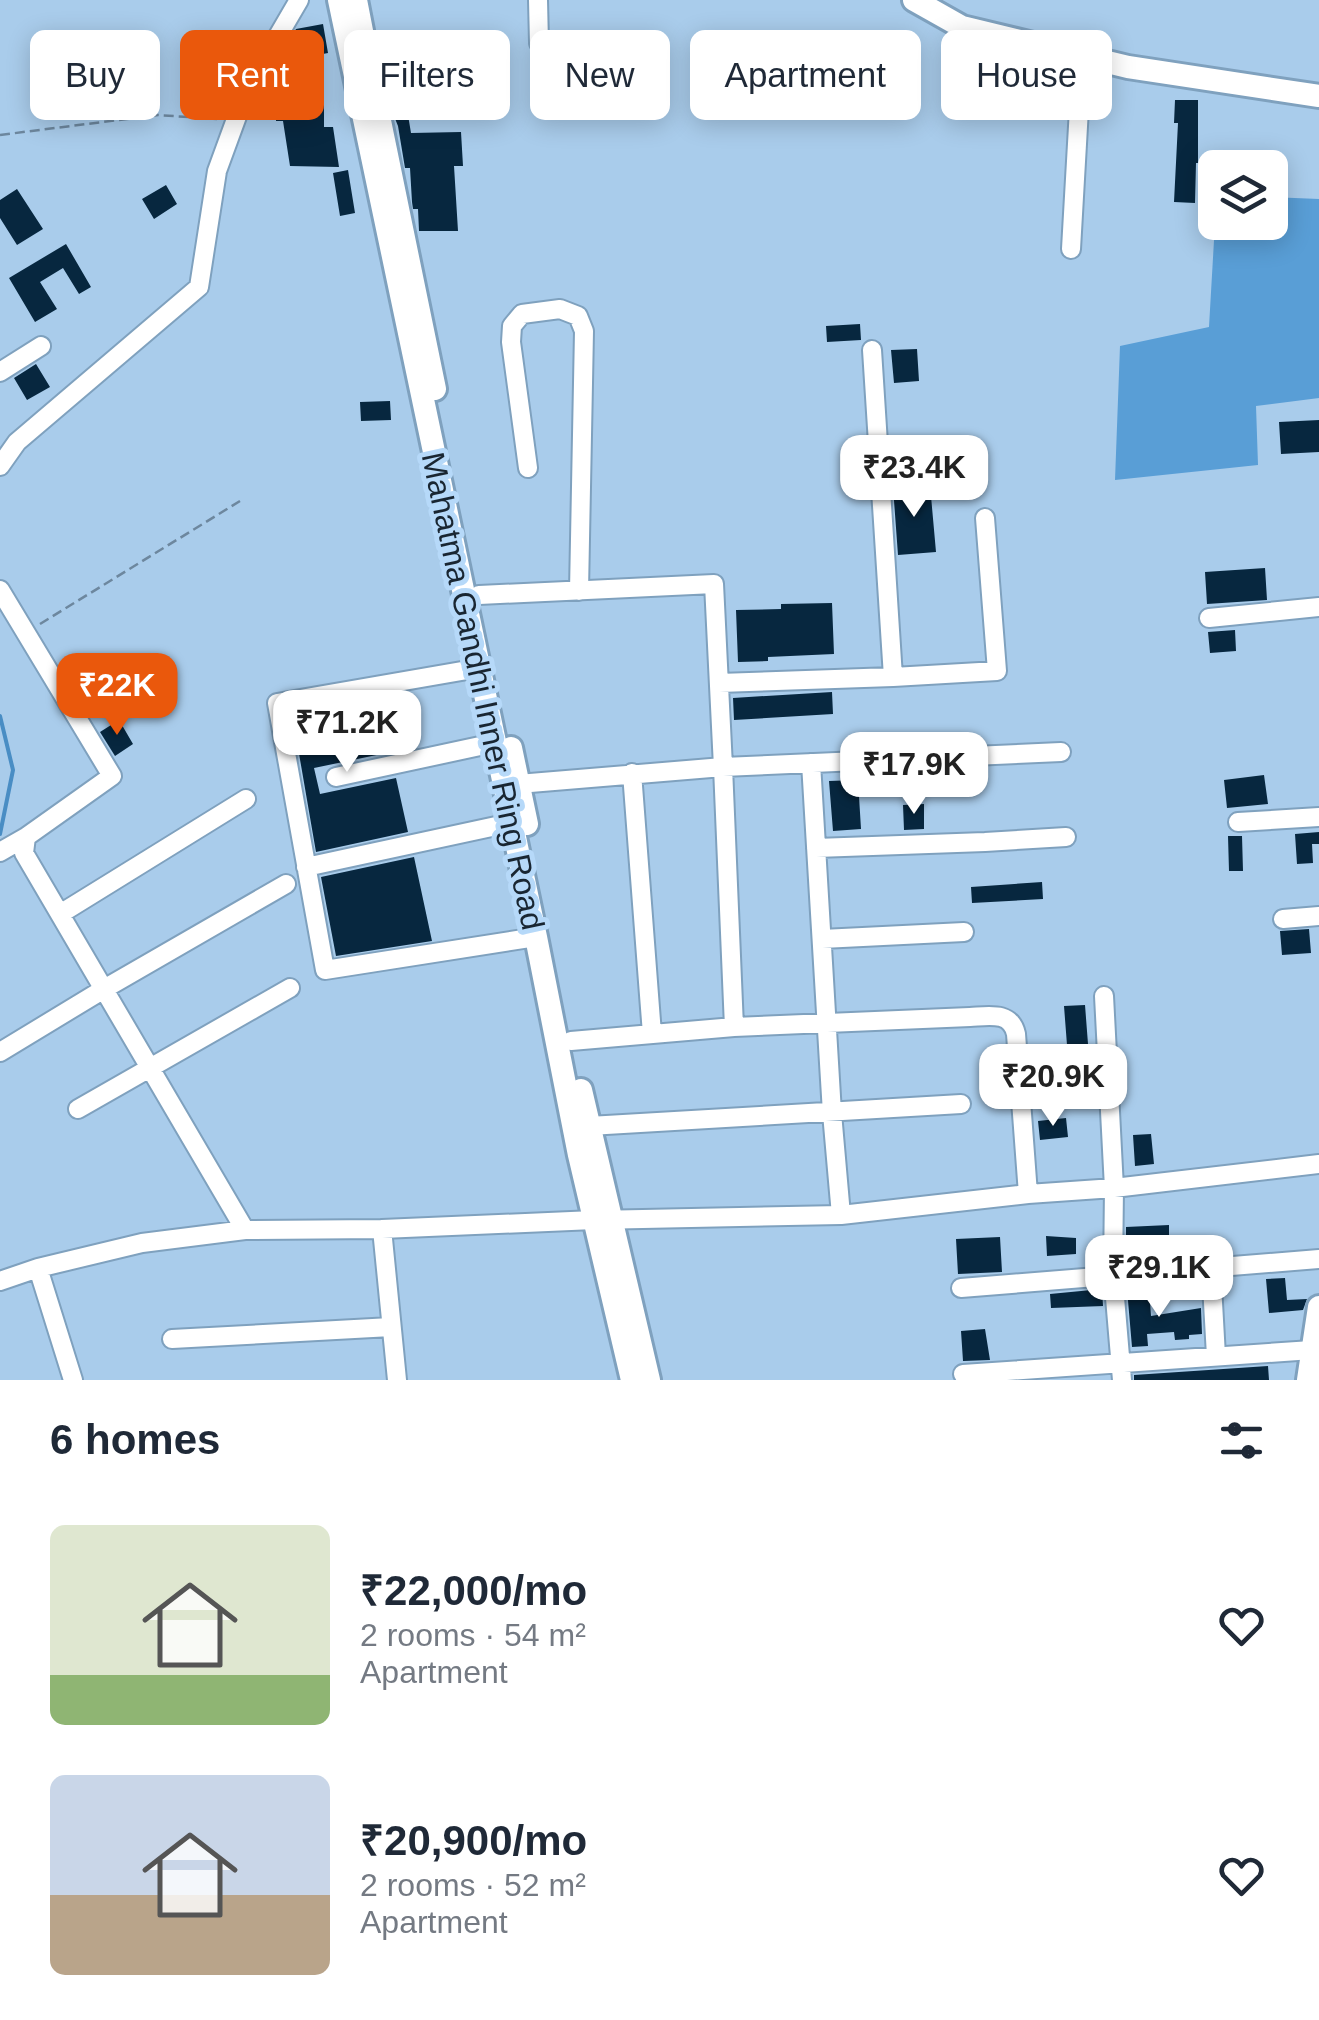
<!DOCTYPE html>
<meta charset="utf-8">
<style>
:root{--surface:#fff;--page:#f2f2f3;--text:#1f2937;--muted:#747a83;--accent:#ea580c}
body{margin:0;font-family:Arial,sans-serif;background:var(--page);color:var(--text);height:100vh;display:flex;flex-direction:column;font-size:38px;white-space:nowrap}
*{box-sizing:border-box;margin:0}
p{font-size:32px;color:var(--muted)}
.icon{flex:none;width:55px;height:55px;fill:none;stroke:currentColor;stroke-width:2;stroke-linecap:round;stroke-linejoin:round}
.map{position:relative;height:1380px;overflow:hidden}
.panel{display:flex;flex-direction:column;background:var(--surface);flex:1}
.panel>*{flex:none}
.banner{position:absolute;left:30px;top:30px;width:1260px;height:90px;display:flex;gap:20px}
.buttons{position:absolute;left:1198px;top:150px;display:grid;gap:20px}
.buttons a{display:grid;place-items:center;width:90px;height:90px;border-radius:15px;background:var(--surface);box-shadow:0 5px 25px #0003;font-size:50px}
.price{position:absolute;translate:-50% -85px;padding:0 22px;border-radius:20px;background:#fff;color:#222;font-size:32px;line-height:65px;filter:drop-shadow(0 2px 5px #0008)}
.price::after{content:'';position:absolute;left:50%;top:60px;width:30px;height:22px;margin-left:-15px;background:inherit;clip-path:polygon(0 0,100% 0,50% 100%)}
.price.current{background:var(--accent);color:#fff}
ul{padding:0;list-style:none}
li{display:flex;align-items:center;gap:30px;height:250px;padding:0 50px}
li span{display:grid;place-items:center;flex:none;width:280px;height:200px;border-radius:15px;color:#555}
li>.icon{margin-inline-start:auto}
span .icon{width:120px;height:120px;fill:#fffc;stroke-width:1}
li b{font-size:42px}
h2{display:flex;justify-content:space-between;align-items:center;height:120px;padding:0 50px;font-size:42px}
.chip{padding:0 35px;border-radius:15px;background:var(--surface);box-shadow:0 5px 25px #0003;font-size:35px;line-height:90px}
.chip.current{background:var(--accent);color:#fff}
.map>svg:first-child{display:block}
</style>
<div class="map">
<svg width="1319" height="1380" viewBox="0 0 1319 1380">
<rect width="100%" height="100%" fill="#a9cceb"/>
<path fill="#599ed6" d="M1270 197 1319 199V398L1256 406 1258 465 1115 480 1120 346 1209 327 1215 223 1270 222Z"/>
<g fill="none" stroke-linecap="round" stroke-linejoin="round">
<path stroke="#498dc4" stroke-width="4" d="M0 716 13 770 0 834"/>
</g>
<path fill="#07273f" d="M323 24 328 53 297 59 296 50 290 51 288 43 296 29Z
M414 43 461 46 457 112 407 109 411 133 461 132 463 166H454L458 231H419L418 209H413L412 202 410 168H405L398 126 390 106 382 46Z
M276 99H324V127H333L339 167 290 166 283 121H276Z
M1175 100H1198V163H1196L1195 203 1174 202 1178 123H1174Z
M348 170 355 213 340 216 333 173Z
M166 185 177 204 154 219 142 199Z
M17 189 43 229 17 245 0 218V200Z
M66 244 91 287 79 294 63 268 40 282 57 309 35 322 9 278Z
M860 324 861 340 827 342 826 326Z
M917 349 919 381 894 383 891 350Z
M36 364 50 387 27 400 14 378Z
M390 401 391 420 361 421 360 402Z
M1319 420V452L1281 454 1279 422Z
M930 485 936 552 898 555 893 487Z
M1265 568 1267 600 1207 604 1205 572Z
M832 603 834 654 768 657V661L738 662 736 610 781 609V604Z
M1235 630 1236 651 1210 653 1208 632Z
M832 692 833 714 734 720 733 698Z
M379 698 391 752 314 768 320 794 396 778 408 832 316 852 292 713Z
M119 720 133 744 115 756 100 732Z
M1264 775 1268 804 1227 808 1224 780Z
M858 780 861 829 833 831 829 781Z
M924 804V829L904 830 903 805Z
M1319 832V844H1312L1313 863 1297 864 1295 834Z
M1228 836H1242L1243 871H1229Z
M414 857 432 941 336 956 321 877Z
M1042 882 1043 899 972 903 971 887Z
M1309 929 1311 953 1282 955 1280 931Z
M1085 1005 1089 1057 1068 1058 1064 1006Z
M1066 1118 1068 1137 1040 1140 1038 1121Z
M1151 1134 1154 1164 1135 1166 1133 1135Z
M1169 1225V1240L1126 1243V1227Z
M1046 1236 1076 1238V1254L1047 1256Z
M1000 1237 1002 1272 958 1274 956 1239Z
M1285 1278 1287 1300 1307 1299 1303 1310 1269 1313 1266 1279Z
M1149 1288 1151 1316 1201 1308 1202 1334 1189 1335V1339L1175 1340 1174 1332 1147 1334 1148 1346 1132 1347 1127 1289Z
M1102 1289 1103 1306 1051 1308 1050 1294Z
M985 1329 990 1360 963 1361 961 1331Z
M1268 1366 1269 1380H1134V1375Z"/>
<g fill="none" stroke-linecap="round" stroke-linejoin="round">
<g stroke="#7fa1be" stroke-width="22">
<path id="minor" d="M538 0 539 43
M1071 249 1082 56
M0 372 41 346
M0 466 17 442 199 287 217 171 247 89 299 0
M528 468 511 342 512 326 522 314 560 309 578 316 584 331 579 591
M0 590 112 776 26 837 24 853 245 1230
M479 595 714 584 723 767 518 784
M1209 618 1319 607
M479 668 277 703 325 970 536 937
M893 677 997 671 985 518
M719 683 893 677 872 350
M811 763 832 1113 841 1215
M632 773 652 1034
M336 777 494 743
M1238 822 1319 817
M816 848 985 842 1066 837
M0 852 26 837
M306 867 510 823
M60 914 246 799
M1283 919 1319 916
M822 939 964 932
M1104 996 1114 1188 1113 1274 1122 1380
M571 1041 734 1027
M0 1052 104 989 286 884
M78 1109 290 988
M589 1126 961 1104
M1028 1194 1016 1034C1011 1011 989 1016 970 1017L734 1027 723 767 1061 752
M382 1229 397 1380
M1211 1267 1216 1356
M38 1268 73 1380
M0 1281 38 1268 142 1243 245 1230 382 1229 594 1220 841 1215 1028 1194 1114 1188 1319 1164
M961 1288 1319 1259
M172 1339 391 1327
M963 1374 1312 1350"/>
</g>
<g stroke="#7fa1be" stroke-width="28">
<path id="major" d="M339 0 536 937 579 1155 632 1380
M356 0 364 41
M914 0 962 27 1128 67 1319 96
M379 116 435 389
M511 748 527 824
M581 1090 649 1380
M1308 1380 1319 1307"/>
</g>
<path stroke="#6d879e" stroke-width="2.5" stroke-dasharray="10 5" stroke-linecap="butt" d="M0 135 158 115 217 119
M40 624 240 501"/>
<use href="#minor" stroke="#fff" stroke-width="18"/>
<use href="#major" stroke="#fff" stroke-width="22"/>
</g>
<g text-anchor="middle" dominant-baseline="central" stroke-width="10" stroke-linejoin="round" paint-order="stroke">
<g font-size="32" fill="#192632" stroke="#b6d9f9">
<text transform="translate(483 691) rotate(78)">Mahatma Gandhi Inner Ring Road</text>
</g>
</g>
</svg>
<div class="buttons">
<a><svg class="icon" aria-label="layers" viewBox="0 0 24 24"><path d="M12 4l9 5-9 5-9-5zM3 14l9 5 9-5"/></svg></a>
</div>
<b class="price" style="left:914px;top:520px">₹23.4K</b>
<b class="price current" style="left:117px;top:738px">₹22K</b>
<b class="price" style="left:347px;top:775px">₹71.2K</b>
<b class="price" style="left:914px;top:817px">₹17.9K</b>
<b class="price" style="left:1053px;top:1129px">₹20.9K</b>
<b class="price" style="left:1159px;top:1320px">₹29.1K</b>
<div class="banner">
<a class="chip">Buy</a>
<a class="chip current">Rent</a>
<a class="chip">Filters</a>
<a class="chip">New</a>
<a class="chip">Apartment</a>
<a class="chip">House</a>
</div>
</div>
<section class="panel">
<h2>6 homes<svg class="icon" aria-label="filters" viewBox="0 0 24 24"><path d="M4 7h16M4 17h16"/><circle cx="9" cy="7" r="2"/><circle cx="15" cy="17" r="2"/></svg></h2>
<ul>
<li><span style="background:linear-gradient(#dfe7d0 75%,#8fb573 0)"><svg class="icon" aria-label="home" viewBox="0 0 24 24"><path d="M3 11l9-7 9 7M6 9v11h12V9"/></svg></span><div><b>₹22,000/mo</b><p>2 rooms · 54 m²</p><p>Apartment</p></div><svg class="icon" aria-label="heart" viewBox="0 0 24 24"><path d="M12 20l-8-8c-3-5 5-10 8-4 3-6 11-1 8 4z"/></svg></li>
<li><span style="background:linear-gradient(#c9d6e8 60%,#b9a48a 0)"><svg class="icon" aria-label="home" viewBox="0 0 24 24"><path d="M3 11l9-7 9 7M6 9v11h12V9"/></svg></span><div><b>₹20,900/mo</b><p>2 rooms · 52 m²</p><p>Apartment</p></div><svg class="icon" aria-label="heart" viewBox="0 0 24 24"><path d="M12 20l-8-8c-3-5 5-10 8-4 3-6 11-1 8 4z"/></svg></li>
</ul>
</section>
